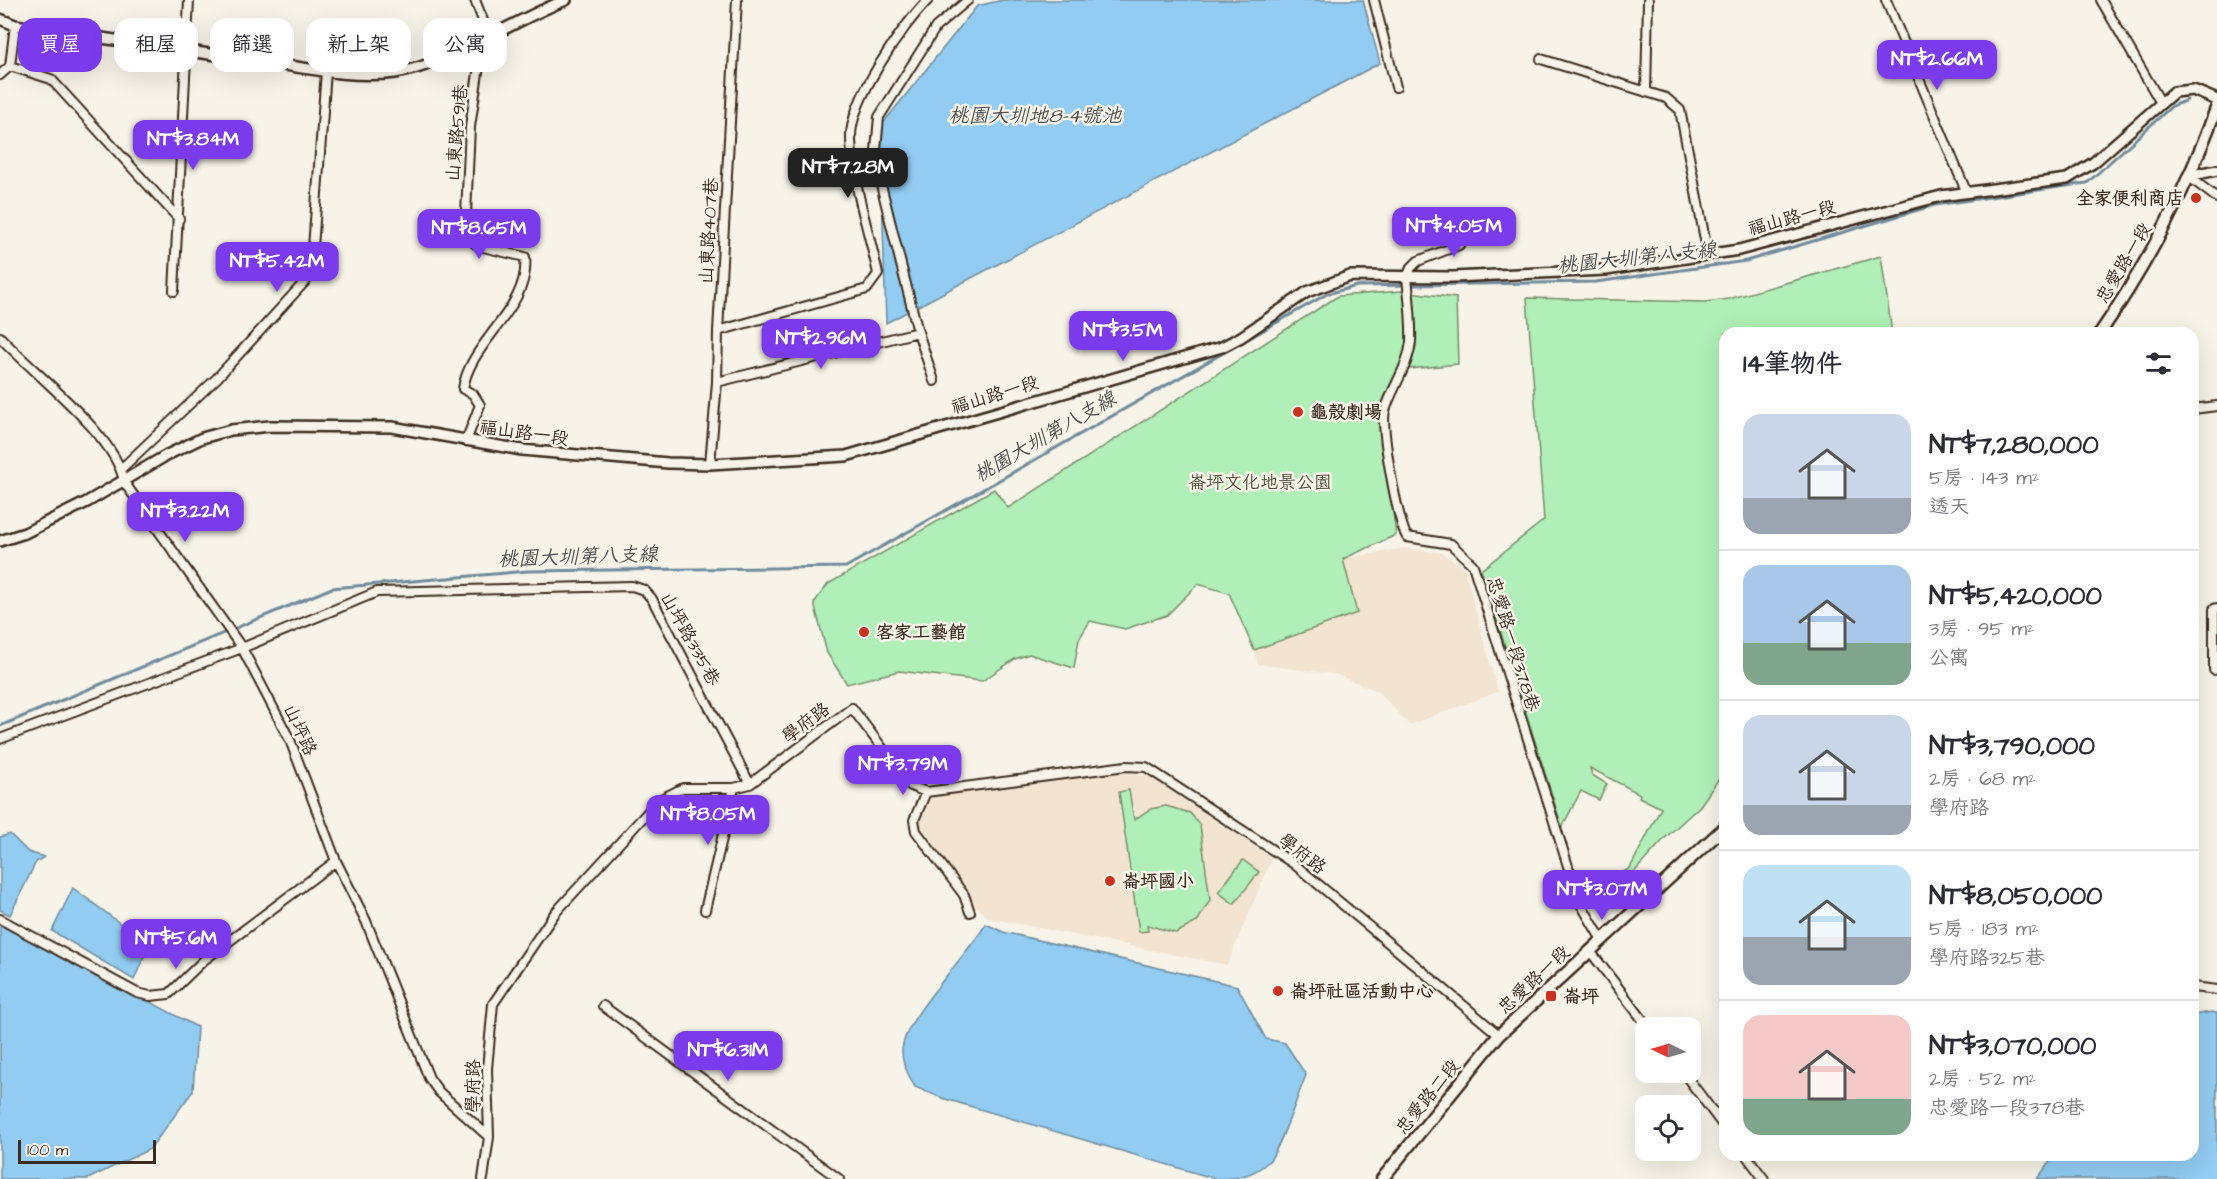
<!DOCTYPE html>
<html lang="zh-TW">
<meta charset="utf-8">
<style>
:root{--surface:#fff;--page:#f7f7f7;--text:#2b2b33;--muted:#7c7c81;--line:#e1e1e2;--accent:#7c3aed}
body{margin:0;font-family:"Architects Daughter","LXGW WenKai TC",sans-serif;background:var(--page);color:var(--text);height:100vh;display:flex;flex-direction:column;font-size:22px;white-space:nowrap}
*{box-sizing:border-box;margin:0}
p{font-size:20px;color:var(--muted)}
.icon{flex:none;width:33px;height:33px;fill:none;stroke:currentColor;stroke-width:2;stroke-linecap:round;stroke-linejoin:round}
.map{position:relative;flex:1;overflow:hidden}
.sheet{position:absolute;left:1719px;top:327px;width:480px;height:834px;display:flex;flex-direction:column;background:var(--surface);border-radius:18px;box-shadow:0 6px 24px #0002}
.sheet>*{flex:none}
.top-card{position:absolute;left:18px;top:18px;width:570px;height:54px;display:flex;gap:12px}
.needle{width:39px;rotate:275deg}
.fabs{position:absolute;left:1635px;top:1017px;display:grid;gap:12px}
.fabs a{display:grid;place-items:center;width:66px;height:66px;border-radius:12px;background:var(--surface);box-shadow:0 6px 24px #0002;font-size:30px}
.scale{position:absolute;left:18px;bottom:15px;width:138px;box-sizing:border-box;padding-left:6px;border:3px solid #3b2a1e;border-top:0;font-size:16px;line-height:21px;white-space:nowrap;color:#3b2a1e;-webkit-text-stroke:4px #f7f3e8;paint-order:stroke}
.price{position:absolute;translate:-50% -51px;padding:0 14px;border-radius:12px;background:var(--accent);color:#fff;font-size:20px;line-height:39px;filter:drop-shadow(0 2px 3px #0008)}
.price::after{content:'';position:absolute;left:50%;top:36px;width:18px;height:14px;margin-left:-9px;background:inherit;clip-path:polygon(0 0,100% 0,50% 100%)}
.price.current{background:#222;color:#fff}
ul{padding:0;list-style:none}
li{display:flex;align-items:center;gap:18px;height:150px;padding:0 24px}
li+li{border-top:2px solid var(--line)}
li span{display:grid;place-items:center;flex:none;width:168px;height:120px;border-radius:18px;color:#555}
li>.icon{margin-inline-start:auto}
span .icon{width:72px;height:72px;fill:#fffc;stroke-width:1}
li b{font-size:26px}
h2{display:flex;justify-content:space-between;align-items:center;height:72px;padding:0 24px;font-size:26px}
.chip{padding:0 21px;border-radius:18px;background:var(--surface);box-shadow:0 6px 24px #0002;font-size:21px;line-height:54px}
.chip.current{background:var(--accent);color:#fff}
.map>svg:first-child{display:block}
</style>
<div class="map">
<svg width="2217" height="1179" viewBox="0 0 2217 1179">
<rect width="100%" height="100%" fill="#f7f3e8"/>
<filter id="ink" filterUnits="userSpaceOnUse"><feTurbulence type="fractalNoise" baseFrequency=".0167" numOctaves="2"/><feDisplacementMap in="SourceGraphic" scale="12" xChannelSelector="R" yChannelSelector="G"/><feConvolveMatrix kernelMatrix="1 2 1 2 8 2 1 2 1" color-interpolation-filters="sRGB"/></filter>
<g filter="url(#ink)">
<path fill="#f3e3d1" d="M1404 548 1442 553 1464 568 1498 692 1409 725 1378 691 1335 674 1258 664 1254 650 1357 613 1343 559Z
M1123 771 1150 777 1272 858 1227 965 989 918 974 904 920 826 921 809 934 794Z"/>
<path fill="#b0efb7" stroke="#768c6a" stroke-width="1.5" d="M1881 256 1892 333H1725V770L1700 806 1665 838 1627 880 1602 897 1585 899 1582 891 1604 884 1630 868 1661 808 1639 797 1640 794 1590 768 1592 775 1607 784 1599 800 1581 791 1562 827 1481 570 1544 520 1527 298 1705 302 1729 299Z
M1402 291 1456 298 1458 364 1400 370 1380 411 1396 535 1343 559 1357 613 1254 650 1229 593 1198 584 1167 615 1125 629 1090 621 1079 639 1074 668 1029 654 1015 659 982 681 899 671 847 684 827 653 814 603 828 584 994 489 1008 508 1338 296Z
M1129 790 1134 820 1150 809 1166 806 1190 813 1200 825 1210 900 1197 922 1176 933 1147 925 1148 931 1139 932 1119 792Z
M1243 860 1259 872 1234 904 1218 892Z"/>
<path fill="#92ccf2" stroke="#6f8b9d" stroke-width="1.5" d="M1003 0H1363L1380 63 886 323 880 127 977 6Z
M10 834 28 852 44 857 36 862 10 915 0 910V837Z
M73 888 149 945 134 980 52 931Z
M0 921 197 1027 193 1091 150 1149 88 1179H0Z
M986 924 1003 932 1237 986 1266 1039 1285 1043 1306 1075C1299 1092 1279 1152 1268 1162 1253 1176 1236 1179 1216 1179L942 1098 915 1087C908 1074 899 1060 903 1044 911 1011 965 958 986 924Z
M2212 1012 2217 1013V1179H2037L2055 1155H2193V1015Z"/>
<g fill="none" stroke-linecap="round" stroke-linejoin="round">
<path stroke="#6f8b9d" stroke-width="3" d="M0 726 332 588 528 571 846 567 1327 294 1357 286 1596 282 1746 261 1935 205 2087 183 2172 106 2187 100"/>
<g stroke="#3b2a1e" stroke-width="12">
<path id="minor" d="M475 0 489 36
M1374 0 1396 87
M1886 0 1966 191
M2101 0 2161 103
M1541 59 1666 98 1680 110 1708 255
M10 66 51 79 179 219
M0 75 10 66 15 25
M1646 92 1648 0
M2188 176 2217 198
M1474 224 1459 245 1418 261 1411 268 1407 277C1409 298 1412 321 1411 342 1408 368 1392 387 1385 411 1380 426 1398 523 1407 537L1451 544 1473 565 1579 901 1602 940
M174 291 189 0
M718 331 867 289 878 274C869 230 852 184 851 139 849 102 902 26 928 0
M0 337C34 374 117 436 124 482L242 648 290 740 336 861 366 921 429 1078 439 1092 489 1137 483 1179
M934 381 918 332 875 161 879 117 936 27 968 0
M717 382 918 332
M2193 409 2217 406
M466 441 480 405 473 394 463 389C469 342 531 308 525 257L479 246 465 236 470 127 479 66 477 42
M710 464 717 382 718 331 737 0
M122 468 217 378 311 275 326 71
M2214 670V609L2217 608
M0 739 242 648 377 592 632 586 644 590 652 599 750 784
M926 792 914 820 916 831 964 895 970 912
M705 910 734 788
M0 919 137 993 150 996 169 994 204 960 336 861
M1590 951 1649 1028
M2193 987 2217 990
M603 1006 839 1179
M1683 1072 1725 1128
M489 1137 487 1069 493 1004 555 913 659 800 683 788H734L750 784 852 708 911 786 926 792 1126 766 1146 767 1294 864 1499 1035
M1746 1155 1764 1179"/>
</g>
<g stroke="#3b2a1e" stroke-width="14">
<path id="tertiary" d="M0 19 15 25C96 37 178 50 259 61 302 67 351 79 395 73 449 65 513 20 566 0
M2188 176 2217 170
M0 541 25 533 87 502 167 455 202 438 231 430 270 426 392 427 522 450 668 463 710 464 846 456 1222 347 1241 337 1307 292 1350 276 1453 277 1606 270 1739 250 1941 196 2067 179 2093 163 2174 92 2193 90 2217 100"/>
</g>
<g stroke="#3b2a1e" stroke-width="15">
<path id="secondary" d="M2100 333C2149 262 2188 187 2217 106
M1382 1179 1499 1035 1725 827"/>
</g>
<use href="#minor" stroke="#f7f3e8" stroke-width="8"/>
<use href="#tertiary" stroke="#f7f3e8" stroke-width="9"/>
<use href="#secondary" stroke="#f7f3e8" stroke-width="10"/>
</g>
</g>
<g fill="#c8321e" stroke="#f7f3e8" stroke-width="2">
<circle cx="2196" cy="198" r="6"/>
<circle cx="1298" cy="412" r="6"/>
<circle cx="864" cy="632" r="6"/>
<circle cx="1110" cy="881" r="6"/>
<circle cx="1278" cy="991" r="6"/>
<rect x="1545" y="990" width="12" height="12" rx="3"/>
</g>
<g text-anchor="middle" dominant-baseline="central" stroke-width="5" stroke-linejoin="round" paint-order="stroke">
<g font-size="18" fill="#3b2a1e" stroke="#f7f3e8">
<text transform="translate(457 133) rotate(-85)">山東路591巷</text>
<text transform="translate(1792 218) rotate(-15)">福山路一段</text>
<text transform="translate(709 231) rotate(-87)">山東路407巷</text>
<text transform="translate(2124 263) rotate(-59)">忠愛路一段</text>
<text transform="translate(995 395) rotate(-17)">福山路一段</text>
<text transform="translate(524 433) rotate(8)">福山路一段</text>
<text transform="translate(690 639) rotate(61)">山坪路335巷</text>
<text transform="translate(1513 644) rotate(73)">忠愛路一段378巷</text>
<text transform="translate(806 723) rotate(-37)">學府路</text>
<text transform="translate(300 730) rotate(65)">山坪路</text>
<text transform="translate(1302 854) rotate(37)">學府路</text>
<text transform="translate(1534 980) rotate(-43)">忠愛路一段</text>
<text transform="translate(473 1086) rotate(-90)">學府路</text>
<text transform="translate(1428 1097) rotate(-51)">忠愛路二段</text>
</g>
<g font-size="18" font-weight="bold" fill="#3b2a1e" stroke="#f7f3e8" text-anchor="start">
<text x="2184" y="198" text-anchor="end">全家便利商店</text>
<text x="1310" y="412">龜殼劇場</text>
<text x="876" y="632">客家工藝館</text>
<text x="1122" y="881">崙坪國小</text>
<text x="1290" y="991">崙坪社區活動中心</text>
<text x="1563" y="996">崙坪</text>
</g>
<g font-size="18" fill="#52513d" stroke="#f7f3e8">
<text x="1260" y="482">崙坪文化地景公園</text>
</g>
<g font-size="20" font-style="italic" fill="#515253" stroke="#f7f3e8">
<text x="1035" y="116">桃園大圳地8-4號池</text>
<text transform="translate(1637 258) rotate(-6)">桃園大圳第八支線</text>
<text transform="translate(1045 437) rotate(-30)">桃園大圳第八支線</text>
<text transform="translate(578 557) rotate(-2)">桃園大圳第八支線</text>
</g>
</g>
</svg>
<div class="fabs">
<a><svg class="needle" viewBox="-14 -14 28 28"><path d="M0-13l5 13h-10z" fill="#e53935"/><path d="M0 13l5-13h-10z" fill="#7c7c81"/></svg></a>
<a><svg class="icon" aria-label="locate" viewBox="0 0 24 24"><circle cx="12" cy="12" r="6"/><path d="M12 2v4M12 18v4M2 12h4M18 12h4"/></svg></a>
</div>
<div class="scale">100 m</div>
<b class="price" style="left:1937px;top:91px">NT$2.66M</b>
<b class="price" style="left:193px;top:171px">NT$3.84M</b>
<b class="price current" style="left:848px;top:199px">NT$7.28M</b>
<b class="price" style="left:1454px;top:258px">NT$4.05M</b>
<b class="price" style="left:479px;top:260px">NT$8.65M</b>
<b class="price" style="left:277px;top:293px">NT$5.42M</b>
<b class="price" style="left:1123px;top:362px">NT$3.5M</b>
<b class="price" style="left:821px;top:370px">NT$2.96M</b>
<b class="price" style="left:185px;top:543px">NT$3.22M</b>
<b class="price" style="left:903px;top:796px">NT$3.79M</b>
<b class="price" style="left:708px;top:846px">NT$8.05M</b>
<b class="price" style="left:1602px;top:921px">NT$3.07M</b>
<b class="price" style="left:176px;top:970px">NT$5.6M</b>
<b class="price" style="left:728px;top:1082px">NT$6.31M</b>
<div class="top-card">
<a class="chip current">買屋</a>
<a class="chip">租屋</a>
<a class="chip">篩選</a>
<a class="chip">新上架</a>
<a class="chip">公寓</a>
</div>
<section class="sheet">
<h2>14筆物件<svg class="icon" aria-label="filters" viewBox="0 0 24 24"><path d="M4 7h16M4 17h16"/><circle cx="9" cy="7" r="2"/><circle cx="15" cy="17" r="2"/></svg></h2>
<ul>
<li><span style="background:linear-gradient(#c9d6e8 70%,#9aa5b1 0)"><svg class="icon" aria-label="home" viewBox="0 0 24 24"><path d="M3 11l9-7 9 7M6 9v11h12V9"/></svg></span><div><b>NT$7,280,000</b><p>5房 · 143 m²</p><p>透天</p></div></li>
<li><span style="background:linear-gradient(#a9c7e8 65%,#7fa58c 0)"><svg class="icon" aria-label="home" viewBox="0 0 24 24"><path d="M3 11l9-7 9 7M6 9v11h12V9"/></svg></span><div><b>NT$5,420,000</b><p>3房 · 95 m²</p><p>公寓</p></div></li>
<li><span style="background:linear-gradient(#c9d6e8 75%,#9aa5b1 0)"><svg class="icon" aria-label="home" viewBox="0 0 24 24"><path d="M3 11l9-7 9 7M6 9v11h12V9"/></svg></span><div><b>NT$3,790,000</b><p>2房 · 68 m²</p><p>學府路</p></div></li>
<li><span style="background:linear-gradient(#bfe0f5 60%,#9aa5b1 0)"><svg class="icon" aria-label="home" viewBox="0 0 24 24"><path d="M3 11l9-7 9 7M6 9v11h12V9"/></svg></span><div><b>NT$8,050,000</b><p>5房 · 183 m²</p><p>學府路325巷</p></div></li>
<li><span style="background:linear-gradient(#f6c9c9 70%,#7fa58c 0)"><svg class="icon" aria-label="home" viewBox="0 0 24 24"><path d="M3 11l9-7 9 7M6 9v11h12V9"/></svg></span><div><b>NT$3,070,000</b><p>2房 · 52 m²</p><p>忠愛路一段378巷</p></div></li>
</ul>
</section>
</div>
